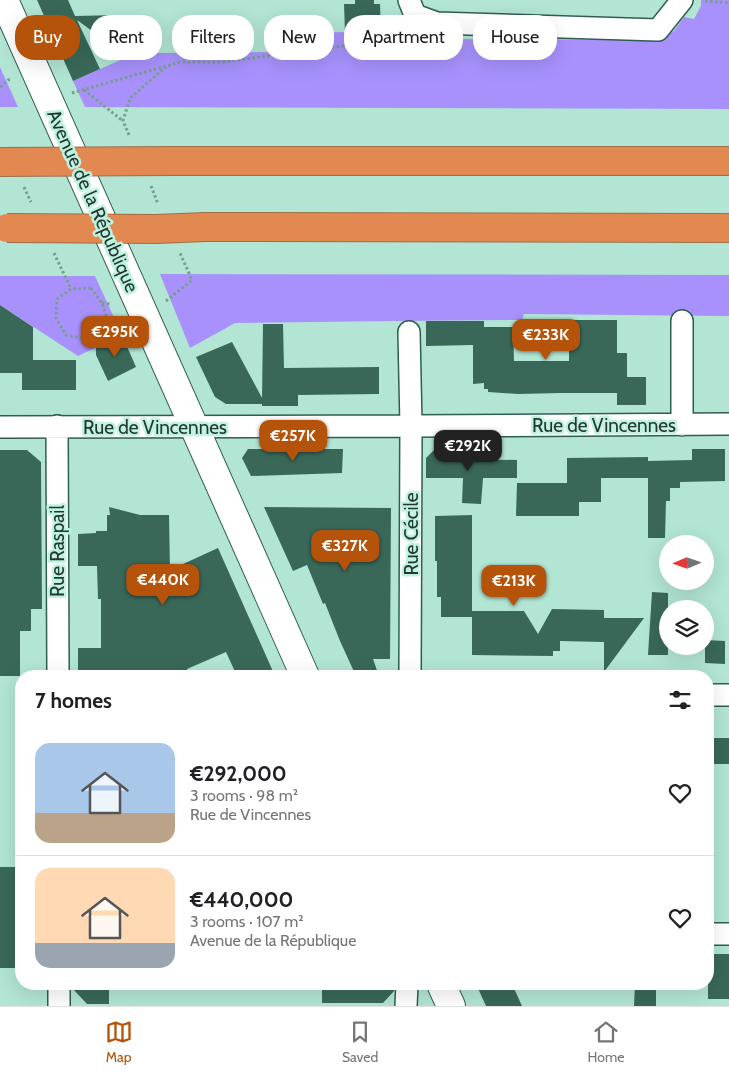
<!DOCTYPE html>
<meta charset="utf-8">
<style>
:root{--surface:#fff;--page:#f6f6f6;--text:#202124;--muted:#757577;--line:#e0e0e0;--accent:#b45309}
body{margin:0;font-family:Cabin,sans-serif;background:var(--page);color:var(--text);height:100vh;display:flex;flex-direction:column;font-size:19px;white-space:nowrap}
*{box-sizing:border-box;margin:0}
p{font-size:16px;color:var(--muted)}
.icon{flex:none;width:28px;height:28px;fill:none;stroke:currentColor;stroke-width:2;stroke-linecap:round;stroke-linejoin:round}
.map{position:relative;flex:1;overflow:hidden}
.drawer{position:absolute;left:15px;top:670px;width:699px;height:320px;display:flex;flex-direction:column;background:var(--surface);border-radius:20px;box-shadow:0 5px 20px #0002}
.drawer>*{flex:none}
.hud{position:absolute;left:15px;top:15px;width:700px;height:45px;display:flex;gap:10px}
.needle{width:32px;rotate:268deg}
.tools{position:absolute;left:659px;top:535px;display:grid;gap:10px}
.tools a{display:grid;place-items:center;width:55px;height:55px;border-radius:50%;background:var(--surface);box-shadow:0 5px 20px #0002;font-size:25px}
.price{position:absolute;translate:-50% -42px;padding:0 11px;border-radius:10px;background:var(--accent);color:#fff;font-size:16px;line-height:32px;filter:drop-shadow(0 1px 2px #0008)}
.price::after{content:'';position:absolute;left:50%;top:30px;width:15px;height:11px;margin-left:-8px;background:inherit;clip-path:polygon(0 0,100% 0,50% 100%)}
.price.selected{background:#222;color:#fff}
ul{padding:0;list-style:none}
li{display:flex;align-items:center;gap:15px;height:125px;padding:0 20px}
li+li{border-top:1px solid var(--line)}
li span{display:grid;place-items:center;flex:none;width:140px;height:100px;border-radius:15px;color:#555}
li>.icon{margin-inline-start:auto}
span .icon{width:60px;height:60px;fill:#fffc;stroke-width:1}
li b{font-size:21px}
h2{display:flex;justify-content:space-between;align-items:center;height:60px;padding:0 20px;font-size:21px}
.tag{padding:0 18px;border-radius:20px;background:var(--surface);box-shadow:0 5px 20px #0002;font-size:18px;line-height:45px}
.tag.selected{background:var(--accent);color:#fff}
.menu{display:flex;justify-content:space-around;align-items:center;height:70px;border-top:1px solid var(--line);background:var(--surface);font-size:14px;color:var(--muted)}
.menu a{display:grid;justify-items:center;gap:2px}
.menu .selected{color:var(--accent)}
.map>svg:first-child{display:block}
</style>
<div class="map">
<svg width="729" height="1006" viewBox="0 0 729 1006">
<rect width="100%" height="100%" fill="#b2e5d3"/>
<path fill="#a891fc" d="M701 0H729V109L85 107 73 81 143 50 154 53 272 52 275 34 345 32 424 33 438 39 652 40 674 31 684 17 694 19 701 6Z
M0 67 18 107H0Z
M160 274 729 275V316L524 314 522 320 391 321 235 323 190 348Z
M0 276H95L122 335 78 356 0 305Z"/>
<path fill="#396859" d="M37 0H68L75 16 119 15 117 49 77 20 100 69 73 81Z
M355 0H374V4H380L381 32H345L344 4H355Z
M0 305 33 327V360H76V390H22V373H0Z
M569 320H617V353H627V377H646V405H617V393H561L518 394 488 392V389H484V383L473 384V345L426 346V321H484V327H513L514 361H569Z
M263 324H283L284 368 379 367V394L298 395V406H262V404H226L215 397 196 357 232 342 262 398Z
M122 335 136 367 108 381 96 355V347Z
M248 449H343L342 473 251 476 242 458Z
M692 449H725V481L680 482V488H670V501H666L665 538H648V461L692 460Z
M0 450H27L41 462 42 609H31V631H20V676H0Z
M434 450H457V459L517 460V478H483L481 504 462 503 463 478H426V458Z
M648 457V478H601V502H579V516H516L517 483H567V458Z
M109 507 140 515H169L170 570 218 548 275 676H237L226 652 187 669 189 676H78V648H101V599H98L97 566H78V534L96 533V531H107V515H110Z
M264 507 391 508 390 659H373L379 676H356L340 641 325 603 323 604 307 565 293 571Z
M472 515V611H524L538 634 552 609 604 610V618H644L604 672V642L560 641V651H553V656L472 655V617H441V597H437V561H435V516Z
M652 592 668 593V655H648Z
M705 640 725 641V664L705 663Z
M708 738H729V764H708Z
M0 867H21V968H0Z
M708 954H729V999H708Z
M72 984H109V1004H87L72 988Z
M322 984H394V991L383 1003H322Z
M476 984H512L522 1006H486Z
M635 984H656V1006H634Z"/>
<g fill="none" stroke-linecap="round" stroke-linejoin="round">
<g stroke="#2f5e50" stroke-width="24">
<path id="street" d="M409 0 415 15 437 23 658 30 682 0
M409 332 411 426 410 676
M682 425V321
M57 426 58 676
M0 427 411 426 729 424
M708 695H729
M708 934H729
M59 984V1006
M406 1006 407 984"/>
</g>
<g stroke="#2f5e50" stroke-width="30">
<path id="secondary" d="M4 0 305 676
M441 984 451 1006"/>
</g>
<g stroke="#9f6c45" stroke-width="30">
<path id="highway" d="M175 161H729
M205 227 729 228"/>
</g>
<path stroke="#789e90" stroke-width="3" stroke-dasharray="2.5 2.5" stroke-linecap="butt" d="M705 1 729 3
M0 87 8 80 12 79
M84 90 123 121
M72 93 180 62H222L388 40 398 31
M129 135 123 121 130 98 166 67
M151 186 158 204
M24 187 31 202
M54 253 71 289
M91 288 102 303 106 315 98 328 82 338 66 335 56 318 57 299 71 289Z
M166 301 192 280 180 253
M102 303 110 304"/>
<use href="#street" stroke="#fff" stroke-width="21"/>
<use href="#secondary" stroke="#fff" stroke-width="28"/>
<use href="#highway" stroke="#e28951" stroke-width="28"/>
<g stroke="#9f6c45" stroke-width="30" stroke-linecap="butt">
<path id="highway-bridge" d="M0 162 175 161
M7 228 156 229 205 227"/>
</g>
<use href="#highway-bridge" stroke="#e28951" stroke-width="28"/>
</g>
<g text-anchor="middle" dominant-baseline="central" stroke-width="5" stroke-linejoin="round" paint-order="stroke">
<g font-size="19" fill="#233730" stroke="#bff2e0">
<text transform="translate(93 201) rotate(66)">Avenue de la République</text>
<text x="604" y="425">Rue de Vincennes</text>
<text x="155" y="427">Rue de Vincennes</text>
<text transform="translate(411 534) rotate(-90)">Rue Cécile</text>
<text transform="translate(57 551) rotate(-90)">Rue Raspail</text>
</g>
</g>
</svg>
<div class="tools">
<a><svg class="needle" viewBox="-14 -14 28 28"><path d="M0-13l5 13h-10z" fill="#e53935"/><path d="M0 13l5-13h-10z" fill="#757577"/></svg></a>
<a><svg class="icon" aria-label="layers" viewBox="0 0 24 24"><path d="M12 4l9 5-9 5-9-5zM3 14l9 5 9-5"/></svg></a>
</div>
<b class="price" style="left:115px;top:358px">€295K</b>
<b class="price" style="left:546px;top:361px">€233K</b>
<b class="price" style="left:293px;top:462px">€257K</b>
<b class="price selected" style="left:468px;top:472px">€292K</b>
<b class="price" style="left:345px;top:572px">€327K</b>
<b class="price" style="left:163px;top:606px">€440K</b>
<b class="price" style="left:514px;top:607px">€213K</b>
<div class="hud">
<a class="tag selected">Buy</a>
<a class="tag">Rent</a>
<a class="tag">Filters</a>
<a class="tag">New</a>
<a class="tag">Apartment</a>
<a class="tag">House</a>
</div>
<section class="drawer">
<h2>7 homes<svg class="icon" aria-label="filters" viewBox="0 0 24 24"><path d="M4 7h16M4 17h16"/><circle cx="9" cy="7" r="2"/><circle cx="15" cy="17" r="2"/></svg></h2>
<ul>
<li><span style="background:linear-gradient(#a9c7e8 70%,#b9a48a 0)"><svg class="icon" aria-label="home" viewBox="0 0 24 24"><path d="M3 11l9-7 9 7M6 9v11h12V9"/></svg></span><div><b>€292,000</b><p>3 rooms · 98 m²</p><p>Rue de Vincennes</p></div><svg class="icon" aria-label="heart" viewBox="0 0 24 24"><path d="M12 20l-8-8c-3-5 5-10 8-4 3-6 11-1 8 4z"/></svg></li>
<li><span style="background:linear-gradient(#ffd9b3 75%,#9aa5b1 0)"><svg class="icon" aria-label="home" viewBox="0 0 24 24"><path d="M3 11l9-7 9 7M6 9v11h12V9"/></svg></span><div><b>€440,000</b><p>3 rooms · 107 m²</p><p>Avenue de la République</p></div><svg class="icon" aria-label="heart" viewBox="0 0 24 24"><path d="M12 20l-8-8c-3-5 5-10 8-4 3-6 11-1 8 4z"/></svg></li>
</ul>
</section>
</div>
<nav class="menu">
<a class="selected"><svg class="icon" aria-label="map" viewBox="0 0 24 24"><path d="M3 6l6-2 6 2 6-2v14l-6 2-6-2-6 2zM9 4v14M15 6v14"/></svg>Map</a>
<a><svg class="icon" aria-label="saved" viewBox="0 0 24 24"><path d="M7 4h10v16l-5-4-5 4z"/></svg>Saved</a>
<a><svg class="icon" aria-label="home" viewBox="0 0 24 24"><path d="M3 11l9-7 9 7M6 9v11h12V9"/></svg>Home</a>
</nav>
